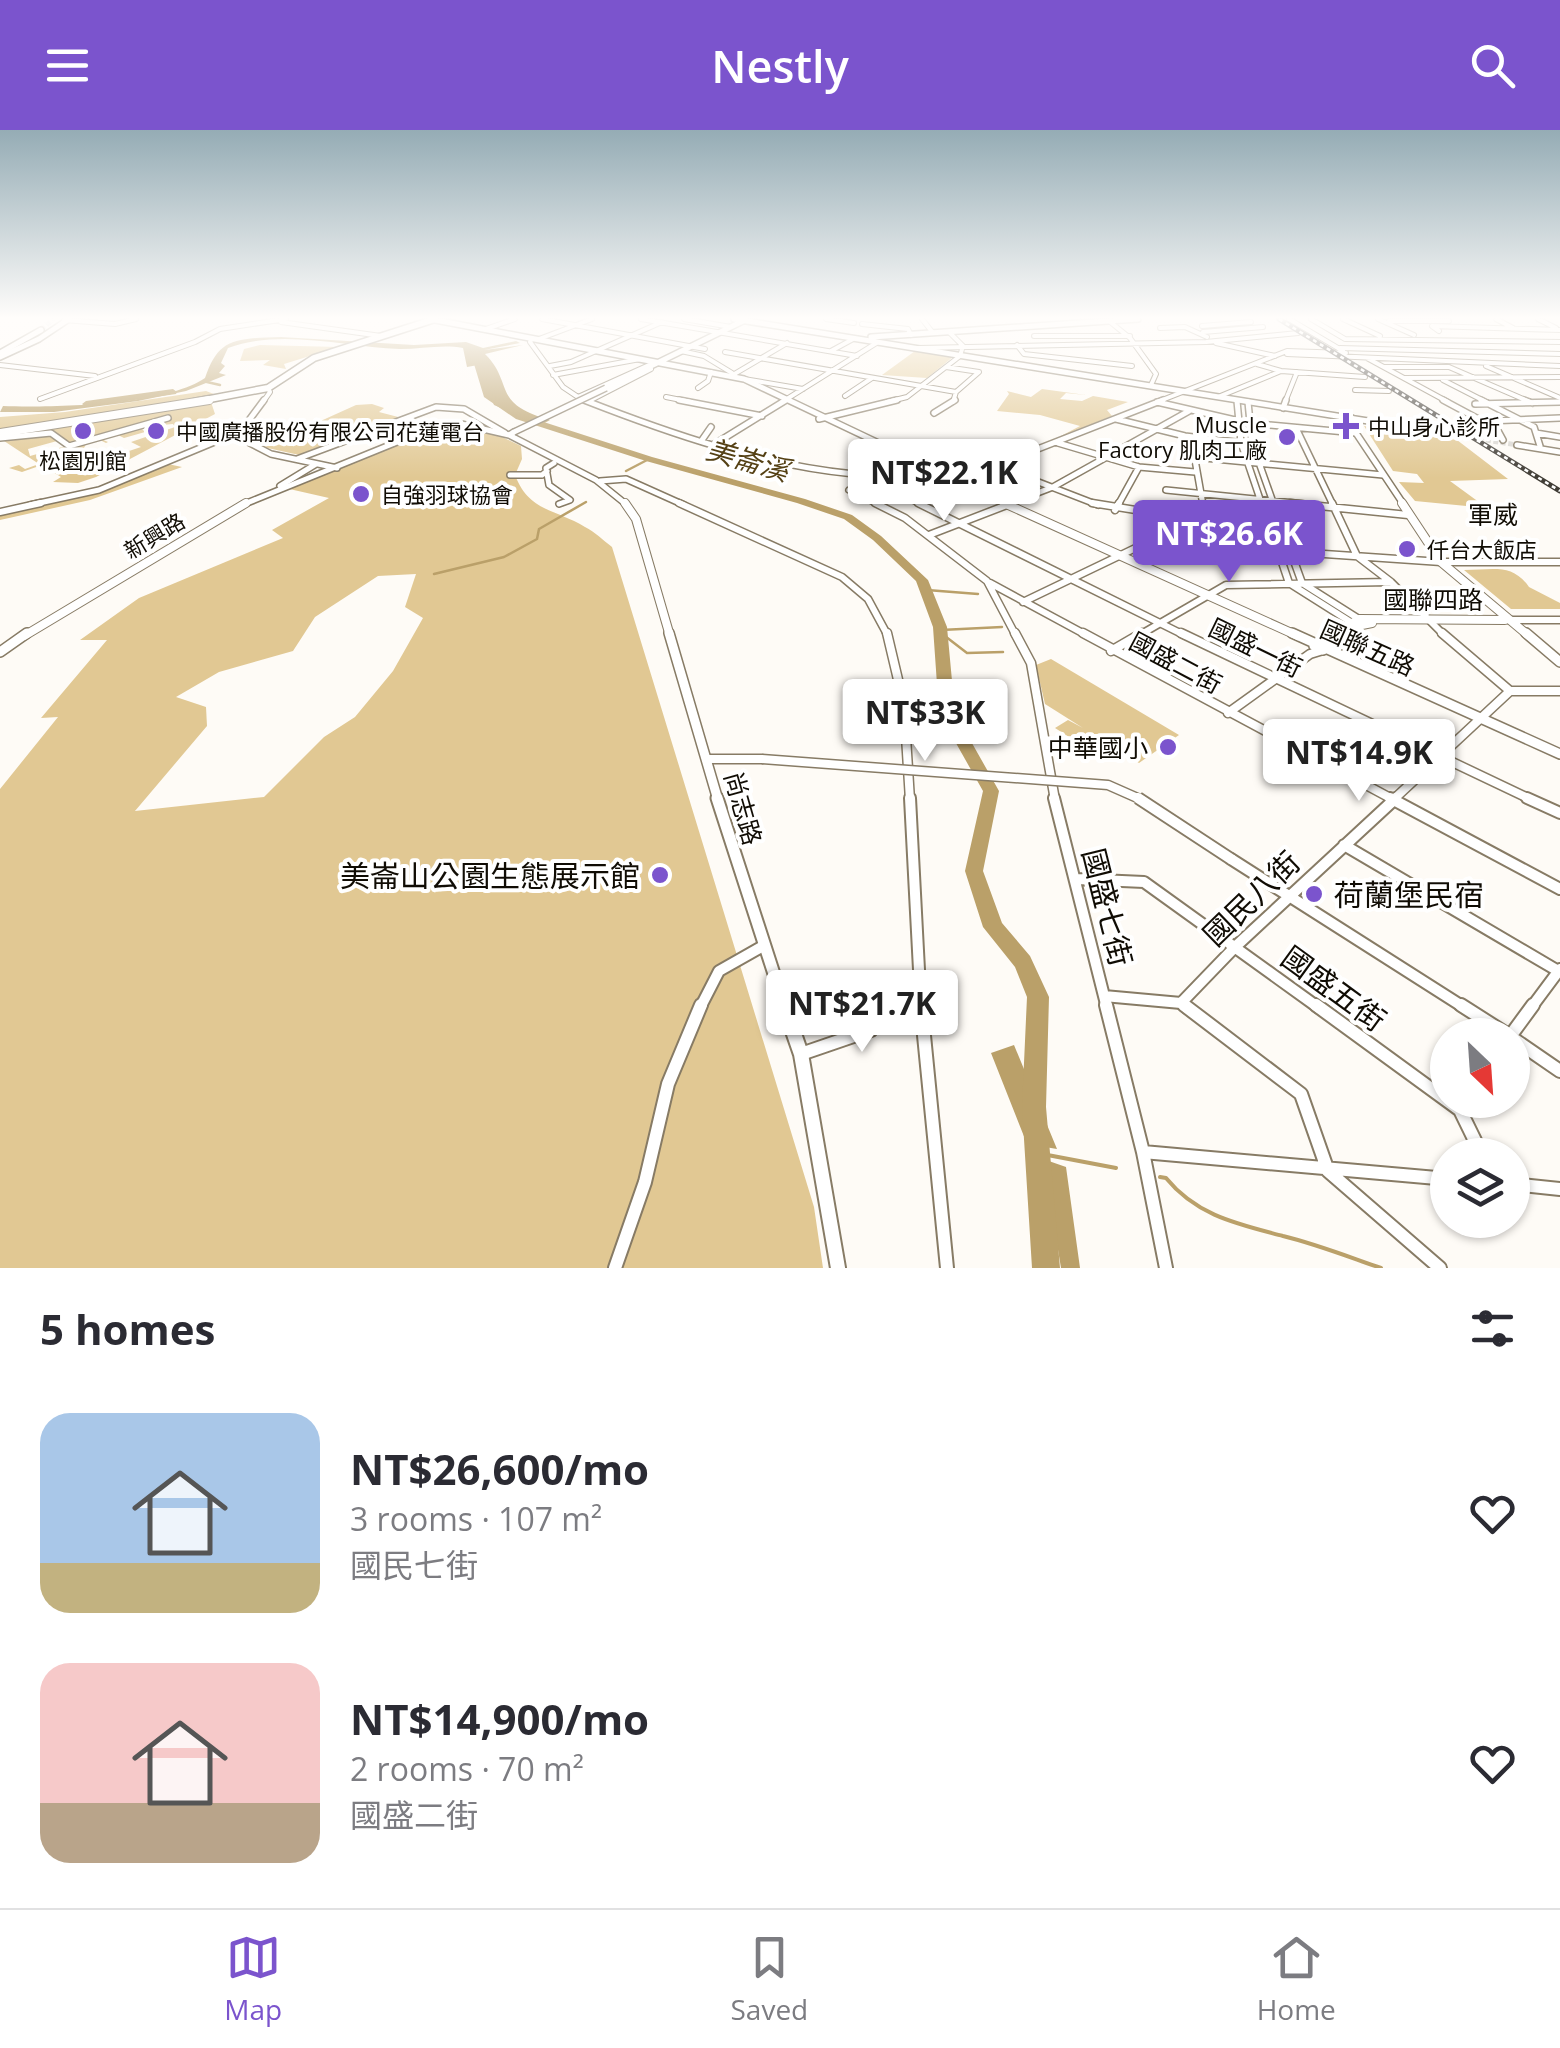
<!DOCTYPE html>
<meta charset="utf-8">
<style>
:root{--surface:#fff;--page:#f7f7f7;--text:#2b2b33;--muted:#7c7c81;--line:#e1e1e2;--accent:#7b54cd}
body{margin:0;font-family:"Open Sans","Noto Sans TC",sans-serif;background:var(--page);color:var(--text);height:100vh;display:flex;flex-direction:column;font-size:38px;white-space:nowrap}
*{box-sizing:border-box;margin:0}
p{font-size:32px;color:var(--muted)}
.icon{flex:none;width:55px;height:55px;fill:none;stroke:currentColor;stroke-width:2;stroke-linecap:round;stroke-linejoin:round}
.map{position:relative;height:1138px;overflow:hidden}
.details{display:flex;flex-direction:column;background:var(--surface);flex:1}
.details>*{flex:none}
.needle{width:65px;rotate:155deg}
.controls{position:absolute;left:1430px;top:888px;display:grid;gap:20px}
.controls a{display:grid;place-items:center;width:100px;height:100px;border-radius:50%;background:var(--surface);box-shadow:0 2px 8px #0004;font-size:50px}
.price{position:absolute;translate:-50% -85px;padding:0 22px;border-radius:10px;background:#fff;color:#222;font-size:32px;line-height:65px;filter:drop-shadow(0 2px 5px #0008)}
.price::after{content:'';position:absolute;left:50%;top:60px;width:30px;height:22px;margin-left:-15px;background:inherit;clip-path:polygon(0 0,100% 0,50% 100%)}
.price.on{background:var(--accent);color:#fff}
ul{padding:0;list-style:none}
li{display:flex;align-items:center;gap:30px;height:250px;padding:0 40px}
li span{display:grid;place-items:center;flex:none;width:280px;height:200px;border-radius:30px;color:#555}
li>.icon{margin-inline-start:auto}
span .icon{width:120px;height:120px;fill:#fffc;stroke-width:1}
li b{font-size:42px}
h2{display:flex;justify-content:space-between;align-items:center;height:120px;padding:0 40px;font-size:42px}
header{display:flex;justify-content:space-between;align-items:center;height:130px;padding:0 40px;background:var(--accent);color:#fff;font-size:45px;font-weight:600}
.tabs{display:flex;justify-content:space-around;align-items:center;height:140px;border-top:2px solid var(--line);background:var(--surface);font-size:28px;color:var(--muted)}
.tabs a{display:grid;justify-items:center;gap:5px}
.tabs .on{color:var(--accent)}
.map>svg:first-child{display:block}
</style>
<header><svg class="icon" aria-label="menu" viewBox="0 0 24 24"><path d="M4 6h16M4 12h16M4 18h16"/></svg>Nestly<svg class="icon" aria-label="search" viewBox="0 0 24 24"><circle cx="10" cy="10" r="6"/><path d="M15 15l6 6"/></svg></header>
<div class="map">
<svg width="1560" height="1138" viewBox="0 0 1560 1138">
<rect width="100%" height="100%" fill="#fefbf6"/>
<path fill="#e1c893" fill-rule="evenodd" d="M260 215 339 217 284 234 286 239 263 235 270 230 240 231 244 219Z
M915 221 953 227 927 248 882 245Z
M1042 259 1086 265 1066 263 1060 269 1082 271 1093 266 1128 272 1107 280 1112 286 1059 307 1080 296 1040 285 997 281 1009 264 1007 261 1031 267Z
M206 261 219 266 211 272 215 284 96 347 78 353 53 352 61 347 42 335 22 342 9 338 19 335 25 339 39 334 1 309 49 305 57 311 28 319 30 326 77 313H69L53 302 0 307V287L65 282ZM173 294 175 297 131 312 141 317 117 325 112 331 81 325 87 322 83 320 87 312 98 309 106 313 108 312 99 308 114 303 124 308 145 302 140 297Z
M372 274 384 278 379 282 402 288 304 326 263 317 356 275Z
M448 295 498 305 521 316 522 329 515 345C529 382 556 379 585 397 595 402 603 410 612 417L814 1077 823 1138H0V659L58 587 41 588 107 510H80L139 468 283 408 272 400 329 368 285 358ZM416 444 405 477 423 488 393 541 355 587 324 607 264 667 135 681 207 596 206 577 176 567 219 542 293 521 315 487 378 446Z
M1364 296 1457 310 1508 349 1450 351 1487 378 1415 371 1399 352 1424 353 1417 344 1393 341Z
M919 310 939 314 979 333 941 339 894 318Z
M163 333 182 337 90 370 0 390V384L101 360Z
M1464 440C1494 440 1512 433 1529 457L1560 473V479H1511Z
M1051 529 1179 605 1139 633 1101 609 1088 619 1055 598 1068 590 1083 598 1045 574 1036 535Z"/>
<path fill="#baa069" d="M281 207 414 215 466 212 483 218 516 211 520 213 484 220 523 215 485 224C515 254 490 273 550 290L541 295 494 275 478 235 467 237 463 218C443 214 421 219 400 219 345 217 282 198 228 218L221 233 225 236 219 243 226 245 186 261 138 271 54 282H0L3 276C50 278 167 275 205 248 218 211 230 208 281 207Z
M1014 915 1057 1019 1027 1014 991 923Z
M1043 1029 1066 1037 1080 1138H1061Z"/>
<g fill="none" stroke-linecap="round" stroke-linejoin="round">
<path stroke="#baa069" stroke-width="2.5" d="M207 252 220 255
M626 341 649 329
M434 444 504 427 537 409 539 399 586 372
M927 460 978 464
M941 500 1002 497
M941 503 967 523 1003 522"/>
<path stroke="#baa069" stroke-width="4" d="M1037 1023 1116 1038
M1160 1047 1166 1048C1197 1086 1238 1094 1283 1106 1316 1114 1349 1127 1381 1138"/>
<path fill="#baa069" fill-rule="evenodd" d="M478 232 482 234 491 264 522 285 652 327 805 369 852 385 881 406 928 450 947 497 955 583 999 661 983 741 1002 793 1030 826 1049 867 1046 977 1060 1138H1032L1022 977 1027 867 1015 837 983 797 965 741 983 661 939 583 933 497 916 451 873 410 844 389 797 373 646 331 516 289 484 267 474 234Z
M173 259 177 262 176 264 86 277 82 274 86 271Z"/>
<path stroke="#dad7d2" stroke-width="5" stroke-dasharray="5 2.5" stroke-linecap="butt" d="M41 200 53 189
M1449 304 1517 315"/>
<g stroke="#877b65" stroke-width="6">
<path id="minor-far5" d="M542 189 705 219
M641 189 857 226
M684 189 731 197
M826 189 854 193
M922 189 933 203
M1289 189 1343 221
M1311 189 1345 209 1560 212
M1343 189 1380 206
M1378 189 1414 205
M1496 189 1513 198
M1538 189 1556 198
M64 190 115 194 136 189
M1109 191 1130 208 1156 244 1151 255
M1389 191H1449
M281 192 381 206
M862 194 908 199 911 205
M1202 196 1251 192
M1160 198 1185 197 1207 207
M486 199 515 189
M1439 201 1432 196 1560 200
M1203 202 1263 197
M1034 206H1130
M532 208 530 212 563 257 578 267
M539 209 592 189
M1216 213 1275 226
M1017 215 1024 224 1132 236
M918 218 1206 212 1298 203
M1340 218 1560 224
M681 221 704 226 732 243
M831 221 853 209
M725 222 956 262
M1287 224 1560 236
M1367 228 1448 272
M1257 234 1281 241 1365 247
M0 235 95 246
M550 236 571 232 662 192
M1486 236 1560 268
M946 237 979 242 956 262 953 272
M1384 237H1449L1530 272
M553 245 640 229
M731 246 787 213
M1405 248 1560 247
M744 249 803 259
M1443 250 1486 272
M698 258 708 251 711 242
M1355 260 1389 261
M845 266 872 248
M666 267 691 272
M1218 267 1281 241
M40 269 195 212 220 199 286 189
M589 271 651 239
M263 272 270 262 268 258
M591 272 578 267 649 235
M782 272 878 212
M887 272 907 267 960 226 963 216 949 202
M1157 272 1287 221 1346 223
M1285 272 1297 242"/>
</g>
<g stroke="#877b65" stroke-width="8">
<path id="minor-far4" d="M584 270C671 304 761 335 854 344 883 346 911 344 940 345
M679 270 762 286
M1443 270 1497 299 1503 310
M1481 270 1534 297 1540 316
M1524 270 1532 273
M1237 271 1241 313 1262 375
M1157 272 1248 293 1356 303
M1248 272 1252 313 1274 375
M1475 274 1560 272
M1283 278 1286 270
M934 283 955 270
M819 289 897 270
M1116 289 1185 306 1244 313
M1486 291 1560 288
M390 295 426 300
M1296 298 1333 375
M241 301 244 310 271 324 337 338
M1536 303 1560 307
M1191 307 1203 375
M0 308 51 303 69 316 168 288
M702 310 711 297
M1058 313 1139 337 1195 342
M713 315 786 270
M1194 327 1383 345
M297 329 436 277 464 279 505 303
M554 333 546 338 549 355 570 370 559 374
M997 336 1098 375
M510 345H542L547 341
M600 351 626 349 684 375
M280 356 316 334
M888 358 923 375
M1166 360 1314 375
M30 375 99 360 241 301 264 270
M880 375 849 360 917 353 1002 333 1163 270
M1006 375 1053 357 1189 281
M1118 375 1139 337"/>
</g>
<g stroke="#877b65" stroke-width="9">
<path id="minor-far3" d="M679 373 842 447 868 469 888 506
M875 373 905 388 987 451 1016 506
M918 373 1186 506
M1092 373 1204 391
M1203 373 1210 415
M1262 373 1289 453 1357 496
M1273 373 1302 453 1362 491
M1290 373 1408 385
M1332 373 1357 426 1391 452 1445 506
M1115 380 1119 373
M0 382 41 373
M929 405 1012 373
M990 453 1088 506
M1023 472 1148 412 1441 432H1560
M1508 490H1560
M1138 506 1226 455 1389 452"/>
</g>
<g stroke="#877b65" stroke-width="11">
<path id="minor-far2" d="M887 503 904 575 910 670
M1015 503 1031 533 1055 670
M1083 503 1394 670
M1181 503 1532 670
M1442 503 1510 561
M1111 521 1142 503
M1228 583 1310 524 1323 520
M707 629H762
M1393 670 1510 561H1560"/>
</g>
<g stroke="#877b65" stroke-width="14">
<path id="minor-far1" d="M910 668 921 878
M1054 668 1107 878
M1390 668 1560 759
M1527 668 1560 683
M1344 715 1560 842
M1231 729 1465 878
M1077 749 1144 752 1319 878
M1104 866 1181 873
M1181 873 1235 817 1396 668
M1181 873 1187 878
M700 878 719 841 763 816
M1531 878 1560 839"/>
</g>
<g stroke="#877b65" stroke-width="16">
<path id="minor" d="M921 875 947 1138
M1106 875 1143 1022 1166 1138
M1184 875 1301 964 1328 1041 1440 1138
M1316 875 1460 980 1482 1025
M1461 875 1508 905
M1511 905 1533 875
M1512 908 1560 941
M801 924 871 900 877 879
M1143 1022 1448 1049
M1512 1054 1560 1059
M615 1138 645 1052 668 954 701 875"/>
</g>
<g stroke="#877b65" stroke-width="8">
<path id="tertiary-far4" d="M430 189 744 249 1009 375
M734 189 1449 304
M871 207 1138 189
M0 223 41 200
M606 258 743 191
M1352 288 1356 303 1404 375
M514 302 509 305 596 350 627 375
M1517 315 1560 322
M242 375 439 295 457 293 509 305"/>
</g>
<g stroke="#877b65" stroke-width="10">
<path id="tertiary-far3" d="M625 373 636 389 670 506
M1004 373 1298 506
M1402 373 1441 432 1529 506
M24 506 246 373
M1331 506 1359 489 1505 490
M1343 506 1357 496 1372 493"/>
</g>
<g stroke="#877b65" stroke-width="12">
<path id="tertiary-far2" d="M669 503 718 670
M1292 503 1560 624
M1526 503 1560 532
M1314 516 1335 503
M1323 520 1347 503
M0 522 27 503"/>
</g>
<g stroke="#877b65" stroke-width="15">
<path id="tertiary-far1" d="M717 668 785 878"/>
</g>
<g stroke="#877b65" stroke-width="18">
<path id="tertiary" d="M784 875 801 924 838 1138"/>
</g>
<g stroke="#877b65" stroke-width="8">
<path id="secondary" d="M0 227 39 209 69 189"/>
</g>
<g stroke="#877b65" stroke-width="9">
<path id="primary-far1" d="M194 272 268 258 314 228 435 189"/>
</g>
<g stroke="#877b65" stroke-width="10">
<path id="primary" d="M0 303 209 270"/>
</g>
<use href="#minor-far5" stroke="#fff" stroke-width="4"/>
<use href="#minor-far4" stroke="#fff" stroke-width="5"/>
<use href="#minor-far3" stroke="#fff" stroke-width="6"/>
<use href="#minor-far2" stroke="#fff" stroke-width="8"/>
<use href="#minor-far1" stroke="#fff" stroke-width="10"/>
<use href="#minor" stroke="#fff" stroke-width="12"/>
<use href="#tertiary-far4" stroke="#fff" stroke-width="5"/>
<use href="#tertiary-far3" stroke="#fff" stroke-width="8"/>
<use href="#tertiary-far2" stroke="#fff" stroke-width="9"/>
<use href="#tertiary-far1" stroke="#fff" stroke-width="11"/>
<use href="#tertiary" stroke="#fff" stroke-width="14"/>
<use href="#secondary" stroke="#fff" stroke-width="5"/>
<use href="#primary-far1" stroke="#fff" stroke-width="6"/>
<use href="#primary" stroke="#fff" stroke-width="8"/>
<g stroke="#413d36" stroke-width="5">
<path id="rail" d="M1279 189 1560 361"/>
</g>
<use href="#rail" stroke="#fff" stroke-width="2.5" stroke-dasharray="4" stroke-linecap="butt"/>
<g stroke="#877b65" stroke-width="11" stroke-linecap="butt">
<path id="minor-bridge-far1" d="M762 629 1108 655 1142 670"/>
</g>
<g stroke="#877b65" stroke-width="14" stroke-linecap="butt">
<path id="minor-bridge" d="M1138 668 1231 729"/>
</g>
<g stroke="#877b65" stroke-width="8" stroke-linecap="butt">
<path id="tertiary-bridge" d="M514 302 606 258"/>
</g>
<use href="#minor-bridge-far1" stroke="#fff" stroke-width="8"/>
<use href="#minor-bridge" stroke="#fff" stroke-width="10"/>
<use href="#tertiary-bridge" stroke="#fff" stroke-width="5"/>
</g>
<linearGradient id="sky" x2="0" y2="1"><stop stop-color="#95acb5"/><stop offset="0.54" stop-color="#fffdfb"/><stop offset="1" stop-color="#fffdfb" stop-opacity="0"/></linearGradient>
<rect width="1560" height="348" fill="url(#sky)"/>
<g fill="#7b54cd" stroke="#fff" stroke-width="4">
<path d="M1341 281h10v10h10v10h-10v10h-10v-10h-10v-10h10z"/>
<circle cx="83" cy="301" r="10"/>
<circle cx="156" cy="301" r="10"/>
<circle cx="1287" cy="307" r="10"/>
<circle cx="361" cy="364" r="10"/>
<circle cx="1407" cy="419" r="10"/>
<circle cx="1168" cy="617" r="10"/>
<circle cx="660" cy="745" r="10"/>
<circle cx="1314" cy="764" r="10"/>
</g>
<g text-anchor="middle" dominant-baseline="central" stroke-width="8" stroke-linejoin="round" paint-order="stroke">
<g font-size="22" fill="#100c04" stroke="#fff" text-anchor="start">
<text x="1267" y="294" text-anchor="end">Muscle<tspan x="1267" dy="25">Factory 肌肉工廠</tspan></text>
<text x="1368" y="296">中山身心診所</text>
<text x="176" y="301">中國廣播股份有限公司花蓮電台</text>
<text x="83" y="330" text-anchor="middle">松園別館</text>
<text x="381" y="364">自強羽球協會</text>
<text x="1427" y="419">仟台大飯店</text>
</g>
<g font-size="22" fill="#100c04" stroke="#fff">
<text transform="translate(154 405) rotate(-31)">新興路</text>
</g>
<g font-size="25" fill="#100c04" stroke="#fff">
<text x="1493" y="384">軍威</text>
</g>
<g font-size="25" fill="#100c04" stroke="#fff">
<text x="1433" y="469">國聯四路</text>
<text transform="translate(1256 517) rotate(26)">國盛一街</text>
<text transform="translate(1368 517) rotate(24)">國聯五路</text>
<text transform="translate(1176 532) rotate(28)">國盛二街</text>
<text transform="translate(744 678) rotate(74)">尚志路</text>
</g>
<g font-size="25" fill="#100c04" stroke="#fff" text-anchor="end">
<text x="1148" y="617">中華國小</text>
</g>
<g font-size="28" font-style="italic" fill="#554115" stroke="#fff">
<text transform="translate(748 329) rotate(16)">美崙溪</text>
</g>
<g font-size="30" fill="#100c04" stroke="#fff" text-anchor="end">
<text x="640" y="745">美崙山公園生態展示館</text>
<text x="1334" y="764" text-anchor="start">荷蘭堡民宿</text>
</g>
<g font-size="30" fill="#100c04" stroke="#fff">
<text transform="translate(1251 768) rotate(-44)">國民八街</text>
<text transform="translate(1108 777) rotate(76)">國盛七街</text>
<text transform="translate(1334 858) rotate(36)">國盛五街</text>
</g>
</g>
</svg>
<div class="controls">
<a><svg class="needle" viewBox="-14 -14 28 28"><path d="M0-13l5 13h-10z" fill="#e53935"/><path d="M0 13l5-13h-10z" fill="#7c7c81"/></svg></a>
<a><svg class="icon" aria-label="layers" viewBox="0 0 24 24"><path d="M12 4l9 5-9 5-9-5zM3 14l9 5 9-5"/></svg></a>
</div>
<b class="price" style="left:944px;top:394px">NT$22.1K</b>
<b class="price on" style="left:1229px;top:455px">NT$26.6K</b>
<b class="price" style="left:925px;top:634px">NT$33K</b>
<b class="price" style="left:1359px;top:674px">NT$14.9K</b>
<b class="price" style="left:862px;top:925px">NT$21.7K</b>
</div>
<section class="details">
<h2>5 homes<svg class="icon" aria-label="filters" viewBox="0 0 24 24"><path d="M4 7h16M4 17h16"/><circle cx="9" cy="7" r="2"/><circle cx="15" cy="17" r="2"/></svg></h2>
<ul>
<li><span style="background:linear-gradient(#a9c7e8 75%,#c2b280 0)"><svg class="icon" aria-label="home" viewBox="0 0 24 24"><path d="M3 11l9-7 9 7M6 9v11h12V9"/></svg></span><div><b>NT$26,600/mo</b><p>3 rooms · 107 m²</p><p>國民七街</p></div><svg class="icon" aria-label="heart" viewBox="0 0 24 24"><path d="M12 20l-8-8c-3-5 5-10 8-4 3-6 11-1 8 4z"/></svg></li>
<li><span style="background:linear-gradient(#f6c9c9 70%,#b9a48a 0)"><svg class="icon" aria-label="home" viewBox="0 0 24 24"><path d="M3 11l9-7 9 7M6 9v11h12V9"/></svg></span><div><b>NT$14,900/mo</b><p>2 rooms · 70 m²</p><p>國盛二街</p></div><svg class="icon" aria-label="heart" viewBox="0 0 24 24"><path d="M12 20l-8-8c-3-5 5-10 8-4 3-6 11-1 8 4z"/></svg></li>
</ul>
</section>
<nav class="tabs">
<a class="on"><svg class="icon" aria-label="map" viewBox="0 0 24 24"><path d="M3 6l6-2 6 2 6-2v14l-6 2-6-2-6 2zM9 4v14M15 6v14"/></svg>Map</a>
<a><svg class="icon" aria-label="saved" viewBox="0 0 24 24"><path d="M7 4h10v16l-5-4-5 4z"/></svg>Saved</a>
<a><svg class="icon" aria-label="home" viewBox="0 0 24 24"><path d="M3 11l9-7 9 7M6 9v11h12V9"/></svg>Home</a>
</nav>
